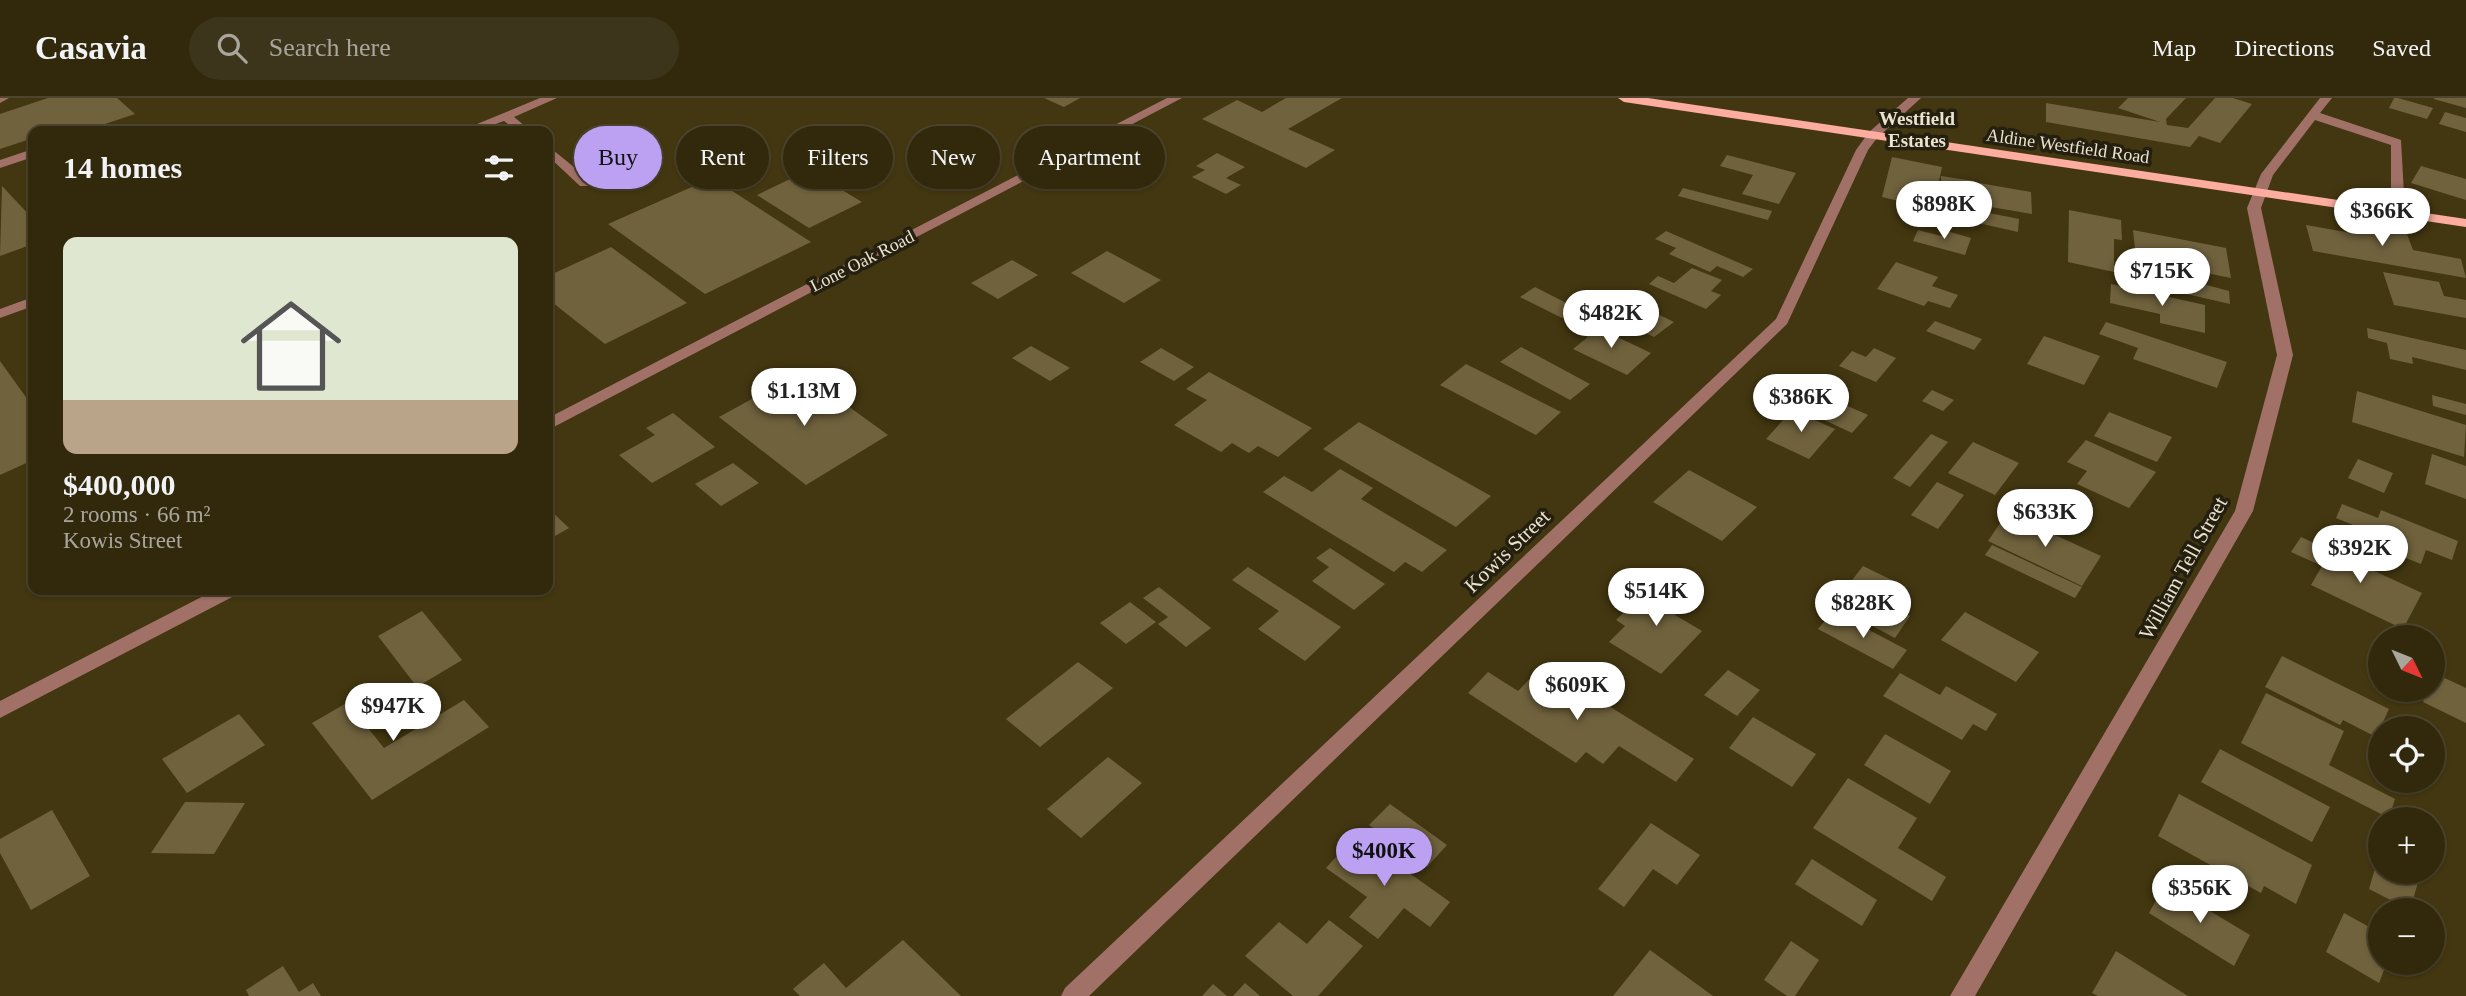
<!DOCTYPE html>
<meta charset="utf-8">
<style>
:root{--surface:#32290d;--page:#3d351b;--text:#f1f3f6;--muted:#a8a69d;--line:#4d452e;--accent:#bca0f2}
body{margin:0;font-family:"Times New Roman",serif;background:var(--page);color:var(--text);height:100vh;display:flex;flex-direction:column;font-size:26px;white-space:nowrap}
*{box-sizing:border-box;margin:0}
p{font-size:23px;color:var(--muted)}
.icon{flex:none;width:38px;height:38px;fill:none;stroke:currentColor;stroke-width:2;stroke-linecap:round;stroke-linejoin:round}
.map{position:relative;flex:1;overflow:hidden}
.sheet{position:absolute;left:28px;top:28px;width:525px;height:469px;display:flex;flex-direction:column;background:var(--surface);border-radius:14px;box-shadow:0 2px 5px #0004,0 0 0 2px var(--line)}
.sheet>*{flex:none}
.banner{position:absolute;left:574px;top:28px;width:665px;height:63px;display:flex;gap:14px}
.needle{width:46px;rotate:133deg}
.controls{position:absolute;left:2368px;top:527px;display:grid;gap:14px}
.controls a{display:grid;place-items:center;width:77px;height:77px;border-radius:50%;background:var(--surface);box-shadow:0 2px 5px #0004,0 0 0 2px var(--line);font-size:35px}
.price{position:absolute;translate:-50% -60px;padding:0 16px;border-radius:24px;background:#fff;color:#222;font-size:23px;line-height:46px;filter:drop-shadow(0 2px 4px #0008)}
.price::after{content:'';position:absolute;left:50%;top:42px;width:21px;height:16px;margin-left:-10px;background:inherit;clip-path:polygon(0 0,100% 0,50% 100%)}
.price.selected{background:var(--accent);color:#111}
ul{padding:0;list-style:none}
li{display:grid;align-content:center;gap:14px;height:371px;padding:0 35px}
li span{display:grid;place-items:center;height:217px;border-radius:14px;color:#555}
li>.icon{margin-inline-start:auto}
span .icon{width:126px;height:126px;fill:#fffc;stroke-width:1}
li b{font-size:30px}
h2{display:flex;justify-content:space-between;align-items:center;height:84px;padding:0 35px;font-size:30px}
.chip{padding:0 24px;border-radius:32px;background:var(--surface);box-shadow:0 2px 5px #0004,0 0 0 2px var(--line);font-size:24px;line-height:63px}
.chip.selected{background:var(--accent);color:#111}
header{display:flex;align-items:center;gap:42px;box-sizing:border-box;height:98px;padding:0 35px;background:var(--surface);border-bottom:2px solid var(--line)}
header strong{font-size:33px}
nav{display:flex;gap:38px;margin-inline-start:auto;font-size:24px}
.search{width:490px;height:63px;background:var(--page);display:flex;align-items:center;gap:18px;box-sizing:border-box;padding:0 24px;border-radius:38px;color:var(--muted);font-size:26px}
.map>svg:first-child{display:block}
</style>
<header>
<strong>Casavia</strong>
<div class="search"><svg class="icon" aria-label="search" viewBox="0 0 24 24"><circle cx="10" cy="10" r="6"/><path d="M15 15l6 6"/></svg>Search here</div>
<nav><a>Map</a><a>Directions</a><a>Saved</a></nav>
</header>
<div class="map">
<svg width="2466" height="898" viewBox="0 0 2466 898">
<rect width="100%" height="100%" fill="#433711"/>
<path fill="#70623d" d="M48 0H117L135 16 84 33H33V40L0 51V16Z
M1044 0H1080L1064 9Z
M1286 0H1342L1288 31 1335 52 1306 70 1202 21 1237 2 1262 14Z
M2128 0H2186L2166 21 2167 27 2188 30 2215 0H2233L2252 6 2220 45 2199 38 2190 49 2046 24V5L2160 24 2118 10Z
M2394 0H2398L2433 10 2427 21 2389 10Z
M2434 0H2466V10L2434 1Z
M2445 14 2466 20V34L2439 26Z
M1217 55 1245 69 1226 80 1241 87 1226 96 1192 79 1205 72 1196 68Z
M1727 57 1796 75 1779 106 1742 96 1753 77 1720 68Z
M1892 59 1942 69 1933 111 1882 99Z
M1134 64 1151 73 1124 87 1108 77Z
M2421 68 2466 81V102L2411 85Z
M809 72 862 104 809 130 757 97Z
M1941 78 1974 83 1975 112 1941 106Z
M712 80 811 144 705 196 608 126Z
M1979 85 2031 94 2032 116 1979 107Z
M2 88 33 121V146L0 158Z
M1683 90 1772 113 1768 122 1678 98Z
M2069 112 2121 122 2122 142 2114 141V174L2068 164Z
M1979 113 2019 121 2018 134 1978 125Z
M2353 122 2405 131 2413 152 2461 161 2466 180 2313 153 2306 127 2357 136Z
M1918 132 1941 138 1943 132 1971 140 1965 157 1913 143Z
M2133 132 2226 150 2231 180 2136 161Z
M1666 133 1753 171 1743 179 1717 168 1710 174 1669 156 1676 150 1655 141Z
M611 149 687 205 605 246 548 201V178Z
M1107 153 1161 182 1124 205 1071 175Z
M1012 162 1038 177 998 201 971 185Z
M1896 164 1938 179 1932 188 1958 197 1950 210 1928 203 1924 208 1877 191Z
M2135 168 2229 193 2230 206 2134 184Z
M1692 170 1722 182 1711 193 1721 197 1706 211 1649 186 1658 178 1674 185Z
M2383 174 2439 184 2444 198 2466 202V220L2394 207Z
M2111 186 2205 207V235L2160 225V216L2110 205Z
M1535 189 1576 210 1562 220 1520 199Z
M1631 203 1674 224 1654 239 1611 218Z
M1935 223 1982 241 1974 252 1926 233Z
M2106 224 2227 264 2217 290 2133 261 2138 250 2099 236Z
M1590 226 1651 255 1627 277 1573 251 1588 239 1579 235Z
M2367 230 2466 252V272L2412 259 2413 266 2390 261 2387 245 2368 240Z
M2044 238 2100 258 2084 287 2027 266Z
M1031 248 1070 270 1050 283 1012 260Z
M1521 249 1590 286 1570 302 1500 264Z
M1161 250 1194 269 1174 283 1140 264Z
M1874 250 1896 260 1876 284 1839 268 1852 253 1866 259Z
M0 263 33 309V362L0 377Z
M1466 266 1561 314 1536 337 1440 287Z
M801 274 888 337 806 387 719 319Z
M1209 274 1312 330 1278 359 1258 348 1249 355 1232 345 1221 354 1174 327 1207 302 1186 291Z
M1932 292 1954 302 1943 313 1922 303Z
M2357 293 2466 327 2464 359 2352 324Z
M2432 297 2466 306V317L2433 308Z
M1834 302 1868 317 1852 335 1818 319Z
M1792 312 1835 331 1809 361 1766 341Z
M2109 314 2172 339 2157 364 2094 338Z
M673 315 715 349 652 385 619 357 655 337 646 330Z
M1359 324 1491 398 1456 429 1323 351Z
M1931 336 1948 344 1910 389 1893 380Z
M2086 342 2156 374 2129 410 2077 386 2087 373 2067 364Z
M1973 344 2019 365 1995 397 1948 375Z
M2432 356 2466 368V401L2425 386Z
M2358 361 2393 375 2384 395 2348 380Z
M733 365 759 385 721 408 695 386Z
M1340 371 1373 390 1361 401 1447 452 1422 474 1405 464 1394 474 1263 394 1284 378 1312 394Z
M1689 372 1757 409 1722 443 1653 404Z
M1937 384 1964 397 1938 431 1911 417Z
M2342 406 2378 420 2381 412 2458 443 2452 462 2426 452 2421 466 2366 444 2370 434 2336 420Z
M548 410 569 430 548 442Z
M2007 415 2101 458 2082 488 1988 443Z
M2301 439 2422 495 2403 531 2311 487 2322 468 2291 454Z
M1992 447 2082 489 2075 500 1985 457Z
M1330 450 1385 486 1354 512 1312 483 1329 469 1316 460Z
M1863 468 1906 489 1892 509 1910 518 1895 540 1833 507Z
M1248 469 1341 529 1305 563 1258 531 1279 513 1232 482Z
M1657 482 1690 501 1675 517 1702 533 1661 576 1609 544 1625 528 1616 522Z
M1159 489 1211 530 1186 549 1158 526 1168 519 1143 500Z
M1130 504 1156 524 1126 546 1100 525Z
M422 513 462 562 417 589 378 538Z
M1833 513 1907 552 1893 571 1818 531Z
M1965 514 2039 554 2016 584 1941 542Z
M2282 558 2389 611 2376 639 2343 622 2340 627 2265 589Z
M1078 564 1113 590 1040 649 1006 621Z
M1543 567 1694 661 1676 684 1619 648 1603 666 1586 654 1576 665 1468 595 1488 574 1518 593Z
M1728 572 1760 592 1737 618 1704 597Z
M1900 575 1940 597 1946 588 1997 616 1986 633 1973 626 1962 642 1883 598Z
M2434 575 2466 590V625L2423 604 2427 592H2432Z
M2266 595 2344 633 2329 667 2395 701 2389 720 2241 645Z
M362 596 383 621 368 630 384 650 464 602 489 629 372 702 312 625Z
M239 616 265 647 187 695 162 661Z
M1753 619 1816 656 1792 689 1729 650Z
M1885 636 1951 673 1930 706 1864 667Z
M2220 651 2330 709 2312 744 2201 684Z
M1108 659 1142 685 1081 740 1047 711Z
M1848 680 1917 720 1898 750 1946 779 1932 803 1813 730Z
M2179 696 2312 767 2296 806 2264 788 2261 795 2158 738Z
M185 704 245 705 214 756 151 755Z
M1390 706 1447 747 1427 769 1369 727Z
M52 712 90 778 31 812 0 755V741Z
M1651 725 1700 757 1677 787 1653 771 1624 809 1598 791Z
M1356 737 1450 804 1430 829 1404 810 1378 841 1349 819 1367 799 1326 770Z
M2379 757 2380 774H2421L2410 812 2369 791Z
M1812 761 1877 802 1862 828 1795 786Z
M2165 786 2250 837 2234 868 2149 815Z
M2344 815 2380 835V864H2387L2379 885 2326 854Z
M1329 822 1363 848 1318 898H1293L1245 858 1279 824 1307 846Z
M903 842 961 898H800L793 891 824 865 846 890Z
M1791 843 1819 862 1795 898H1787L1764 882Z
M1650 852 1713 898H1613Z
M2116 853 2188 898H2098L2092 895Z
M283 868 299 894 313 885 321 898H249L246 892Z
M1245 885 1260 898H1233Z
M1213 886 1227 898H1202Z"/>
<g fill="none" stroke-linecap="round" stroke-linejoin="round">
<path fill="#a17168" fill-rule="evenodd" d="M0 0H9L0 5Z
M540 0H557L514 19 531 33H517L504 23 476 33H460Z
M1167 0H1182L548 332V320Z
M1908 0H1921L1877 40 1868 52 1787 226 1089 898H1061L1065 890 1776 221 1856 52 1869 34Z
M2320 0H2332L2320 15 2401 42 2405 114 2398 118 2391 114V47L2315 22 2273 77 2261 110 2293 257 2253 413 1975 898H1950L2235 413 2277 257 2247 110 2261 76Z
M548 48 590 82V88H580L548 58Z
M33 51V59L0 70V62Z
M33 199V208L0 220V211Z
M215 492H239L236 497 0 620V603Z"/>
<path fill="#fdad9f" fill-rule="evenodd" d="M1618 0H1648L2466 121V129L1624 4Z"/>
</g>
<g text-anchor="middle" dominant-baseline="central" stroke-width="7" stroke-linejoin="round" paint-order="stroke">
<g font-size="18" fill="#ebe3cf" stroke="#241f0f">
<text transform="translate(2068 48) rotate(8)">Aldine Westfield Road</text>
<text transform="translate(862 163) rotate(-27)">Lone Oak Road</text>
</g>
<g font-size="19" font-weight="bold" fill="#ebe3cf" stroke="#241f0f">
<text x="1917" y="20">Westfield<tspan x="1917" dy="22">Estates</tspan></text>
</g>
<g font-size="21" fill="#ebe3cf" stroke="#241f0f">
<text transform="translate(1507 453) rotate(-44)">Kowis Street</text>
<text transform="translate(2183 470) rotate(-61)">William Tell Street</text>
</g>
</g>
</svg>
<div class="controls">
<a><svg class="needle" viewBox="-14 -14 28 28"><path d="M0-13l5 13h-10z" fill="#e53935"/><path d="M0 13l5-13h-10z" fill="#a8a69d"/></svg></a>
<a><svg class="icon" aria-label="locate" viewBox="0 0 24 24"><circle cx="12" cy="12" r="6"/><path d="M12 2v4M12 18v4M2 12h4M18 12h4"/></svg></a>
<a>+</a>
<a>−</a>
</div>
<b class="price" style="left:1944px;top:143px">$898K</b>
<b class="price" style="left:2382px;top:150px">$366K</b>
<b class="price" style="left:2162px;top:210px">$715K</b>
<b class="price" style="left:1611px;top:252px">$482K</b>
<b class="price" style="left:804px;top:330px">$1.13M</b>
<b class="price" style="left:1801px;top:336px">$386K</b>
<b class="price" style="left:2045px;top:451px">$633K</b>
<b class="price" style="left:2360px;top:487px">$392K</b>
<b class="price" style="left:1656px;top:530px">$514K</b>
<b class="price" style="left:1863px;top:542px">$828K</b>
<b class="price" style="left:1577px;top:624px">$609K</b>
<b class="price" style="left:393px;top:645px">$947K</b>
<b class="price selected" style="left:1384px;top:790px">$400K</b>
<b class="price" style="left:2200px;top:827px">$356K</b>
<div class="banner">
<a class="chip selected">Buy</a>
<a class="chip">Rent</a>
<a class="chip">Filters</a>
<a class="chip">New</a>
<a class="chip">Apartment</a>
</div>
<section class="sheet">
<h2>14 homes<svg class="icon" aria-label="filters" viewBox="0 0 24 24"><path d="M4 7h16M4 17h16"/><circle cx="9" cy="7" r="2"/><circle cx="15" cy="17" r="2"/></svg></h2>
<ul>
<li><span style="background:linear-gradient(#dfe7d0 75%,#b9a48a 0)"><svg class="icon" aria-label="home" viewBox="0 0 24 24"><path d="M3 11l9-7 9 7M6 9v11h12V9"/></svg></span><div><b>$400,000</b><p>2 rooms · 66 m²</p><p>Kowis Street</p></div></li>
</ul>
</section>
</div>
